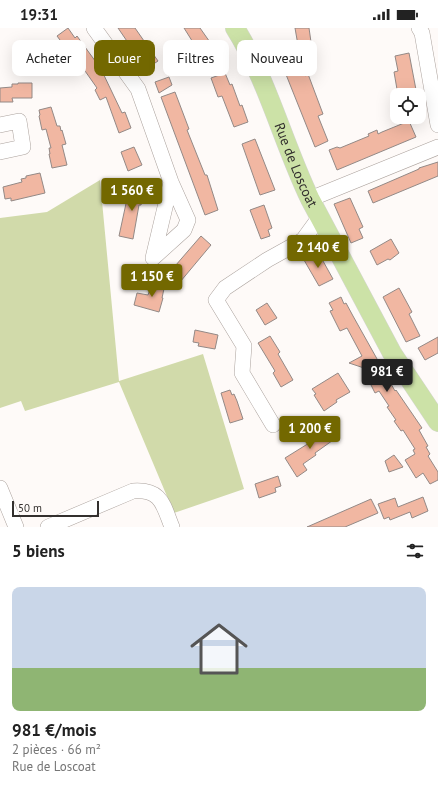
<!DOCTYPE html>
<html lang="fr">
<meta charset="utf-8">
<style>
:root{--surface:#fff;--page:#f2f2f2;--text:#222;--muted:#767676;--line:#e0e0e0;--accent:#736800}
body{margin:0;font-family:"PT Sans",sans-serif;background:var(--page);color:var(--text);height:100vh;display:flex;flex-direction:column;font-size:15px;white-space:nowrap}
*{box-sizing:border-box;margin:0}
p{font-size:13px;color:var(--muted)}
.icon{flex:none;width:22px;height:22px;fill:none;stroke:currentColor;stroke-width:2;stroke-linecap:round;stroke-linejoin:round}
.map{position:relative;height:499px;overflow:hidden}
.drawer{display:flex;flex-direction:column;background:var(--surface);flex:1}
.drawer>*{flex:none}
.top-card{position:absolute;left:12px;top:12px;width:414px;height:36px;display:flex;gap:8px}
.controls{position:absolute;left:390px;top:60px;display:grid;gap:8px}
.controls a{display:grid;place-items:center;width:36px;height:36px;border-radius:8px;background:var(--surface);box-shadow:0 4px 16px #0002;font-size:20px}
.scale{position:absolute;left:12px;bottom:10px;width:87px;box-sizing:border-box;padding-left:4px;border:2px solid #33302e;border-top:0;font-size:11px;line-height:14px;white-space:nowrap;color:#33302e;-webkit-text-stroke:3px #fefaf8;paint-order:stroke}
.price{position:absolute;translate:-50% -34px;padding:0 9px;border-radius:4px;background:var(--accent);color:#fff;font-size:13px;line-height:26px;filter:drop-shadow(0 1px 2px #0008)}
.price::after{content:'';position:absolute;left:50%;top:24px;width:12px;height:9px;margin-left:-6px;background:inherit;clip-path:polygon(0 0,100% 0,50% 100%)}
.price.current{background:#222;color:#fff}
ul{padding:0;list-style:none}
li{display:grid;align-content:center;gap:8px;height:212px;padding:0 12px}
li+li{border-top:1px solid var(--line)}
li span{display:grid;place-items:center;height:124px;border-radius:8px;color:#555}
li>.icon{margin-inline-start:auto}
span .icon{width:72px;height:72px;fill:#fffc;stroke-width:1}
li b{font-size:17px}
h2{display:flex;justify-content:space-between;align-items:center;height:48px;padding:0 12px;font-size:17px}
.pill{padding:0 14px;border-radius:8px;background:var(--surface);box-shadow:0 4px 16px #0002;font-size:14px;line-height:36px}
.pill.current{background:var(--accent);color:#fff}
.status{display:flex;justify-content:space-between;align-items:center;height:28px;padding:0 20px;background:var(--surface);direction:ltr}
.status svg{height:11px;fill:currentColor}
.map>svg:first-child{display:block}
</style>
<div class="status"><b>19:31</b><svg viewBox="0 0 49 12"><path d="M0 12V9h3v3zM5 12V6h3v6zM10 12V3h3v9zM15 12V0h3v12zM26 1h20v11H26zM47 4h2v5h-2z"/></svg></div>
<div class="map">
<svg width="438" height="499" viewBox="0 0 438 499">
<rect width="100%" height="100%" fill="#fefaf8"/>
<path fill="#d1daaa" d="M100 152 119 353 203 326 244 461 174 485 119 354 25 383 21 373 0 380V190L47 184Z"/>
<path fill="#f1b7a2" stroke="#938986" d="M68 0 75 10 77 8 101 41 122 85 125 84 131 100 119 105 106 69 100 72 95 62 97 60 71 23 69 24 57 8Z
M118 0H135L158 33 146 41Z
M184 0H200L219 27 206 35Z
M295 0H309L312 21 299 23Z
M409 25 417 67H398L394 44 398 43 395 28Z
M297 28 305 48 308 46 323 86 318 88 328 113 315 119 281 34Z
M225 45 230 57 232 56 240 78 242 77 248 94 234 99 222 68 218 69 211 50Z
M169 49 172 57 159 65 155 54Z
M18 55H32V70H12L13 74H0V60L12 59V56H18Z
M175 64 189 101 187 102 205 147H207L218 182 205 187 161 69Z
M51 79 57 98H60L61 103 62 102 66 116 62 117 67 137 52 140 49 126H50L49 120H51L46 101 42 102 39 88 40 87 39 82Z
M409 93 416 109 337 142 329 122 337 119 340 120 369 108 368 106 377 102 378 106 382 104Z
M255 111 275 162 260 167 242 116Z
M134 119 142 137 128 143 121 124Z
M438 134V148L373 175 368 163 419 141V140Z
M40 145 45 165 11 173V170L5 171 3 159 22 154 21 151 26 150V148Z
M130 157 145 160 141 177H139L133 211 119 208Z
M350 170 363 199 359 201 363 210 351 215 334 176Z
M264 177 272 200 268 202 270 208 261 211 250 182Z
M201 208 211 217 180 254 169 245Z
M391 211 399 225 390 232 388 231 377 237 370 223Z
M318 224 333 251 319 258 304 232Z
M154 253 165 256 162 270H163L159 284 134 277 137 265 148 267 151 258H153Z
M399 260 412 284 409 286 420 308 406 314 383 269Z
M341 269 344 276 346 275 353 288 395 363 396 362 422 400 419 402 428 418 426 419 430 426 428 428 438 444V452L430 456 423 445 416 450 405 432 415 426 413 422 415 421 403 402 401 403 394 393 396 392 387 379 389 378 379 363 375 365 371 357 373 356 364 340 349 335 362 328 347 300 340 303 330 283 333 282 329 275Z
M267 275 277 290 265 297 256 282Z
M195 302 218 307 215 321 198 318 199 315 193 314Z
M270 308 280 324 278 326 293 352 281 359 273 345 275 343 258 315Z
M438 309V325L425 332 418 320Z
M338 345 350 364 336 372 337 374 324 383 314 367 316 366 312 361Z
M230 362 232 367 234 366 237 373 243 391 230 395 221 365Z
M328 397 336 410 315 425 316 427 303 436 307 442 297 449 285 430 314 412 312 407Z
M394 427 403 439 389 444 385 433Z
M278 448 281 458 275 460 276 464 259 470 255 456Z
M423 469 428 483 412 490 410 484 390 492 389 489 384 491 378 476 395 470 398 479Z
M371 471 378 485 345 499H307Z"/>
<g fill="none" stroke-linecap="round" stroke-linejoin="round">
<g stroke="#aba29d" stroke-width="16">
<path id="minor" d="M94 0 138 61 171 154 188 192 184 202 153 230 171 154
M419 0 422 5 438 97
M0 97 19 93 23 119 0 124
M310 171 438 119
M273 397 242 345 244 318 216 272 225 260 267 232 303 212 319 190
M0 460 16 499
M48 499 133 463C162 461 163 477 172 499"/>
</g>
<g stroke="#d6d6d5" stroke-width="20">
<g id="major">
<path id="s1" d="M235 0C268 53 283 115 310 171L392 325 438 394"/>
</g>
</g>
<use href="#minor" stroke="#fff" stroke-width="15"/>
<use href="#major" stroke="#cce2a7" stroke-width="19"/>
</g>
<g text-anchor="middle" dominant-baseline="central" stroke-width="3.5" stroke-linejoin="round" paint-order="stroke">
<g font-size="14" fill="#33302e" stroke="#fefaf8">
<text stroke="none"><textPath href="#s1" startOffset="150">Rue de Loscoat</textPath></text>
</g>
</g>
</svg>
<div class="controls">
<a><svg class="icon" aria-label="locate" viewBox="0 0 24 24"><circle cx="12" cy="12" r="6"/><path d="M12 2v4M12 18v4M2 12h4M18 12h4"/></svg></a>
</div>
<div class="scale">50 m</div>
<b class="price" style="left:132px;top:184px">1 560 €</b>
<b class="price" style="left:318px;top:241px">2 140 €</b>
<b class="price" style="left:152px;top:270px">1 150 €</b>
<b class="price current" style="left:387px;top:365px">981 €</b>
<b class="price" style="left:310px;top:422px">1 200 €</b>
<div class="top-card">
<a class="pill">Acheter</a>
<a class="pill current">Louer</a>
<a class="pill">Filtres</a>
<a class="pill">Nouveau</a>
</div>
</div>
<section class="drawer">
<h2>5 biens<svg class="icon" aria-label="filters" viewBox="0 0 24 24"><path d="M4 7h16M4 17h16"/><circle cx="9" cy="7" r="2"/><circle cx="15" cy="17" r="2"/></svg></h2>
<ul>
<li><span style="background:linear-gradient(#c9d6e8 65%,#8fb573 0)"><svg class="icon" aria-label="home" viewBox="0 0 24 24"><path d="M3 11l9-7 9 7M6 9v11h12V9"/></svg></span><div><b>981 €/mois</b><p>2 pièces · 66 m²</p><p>Rue de Loscoat</p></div></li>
</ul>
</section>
